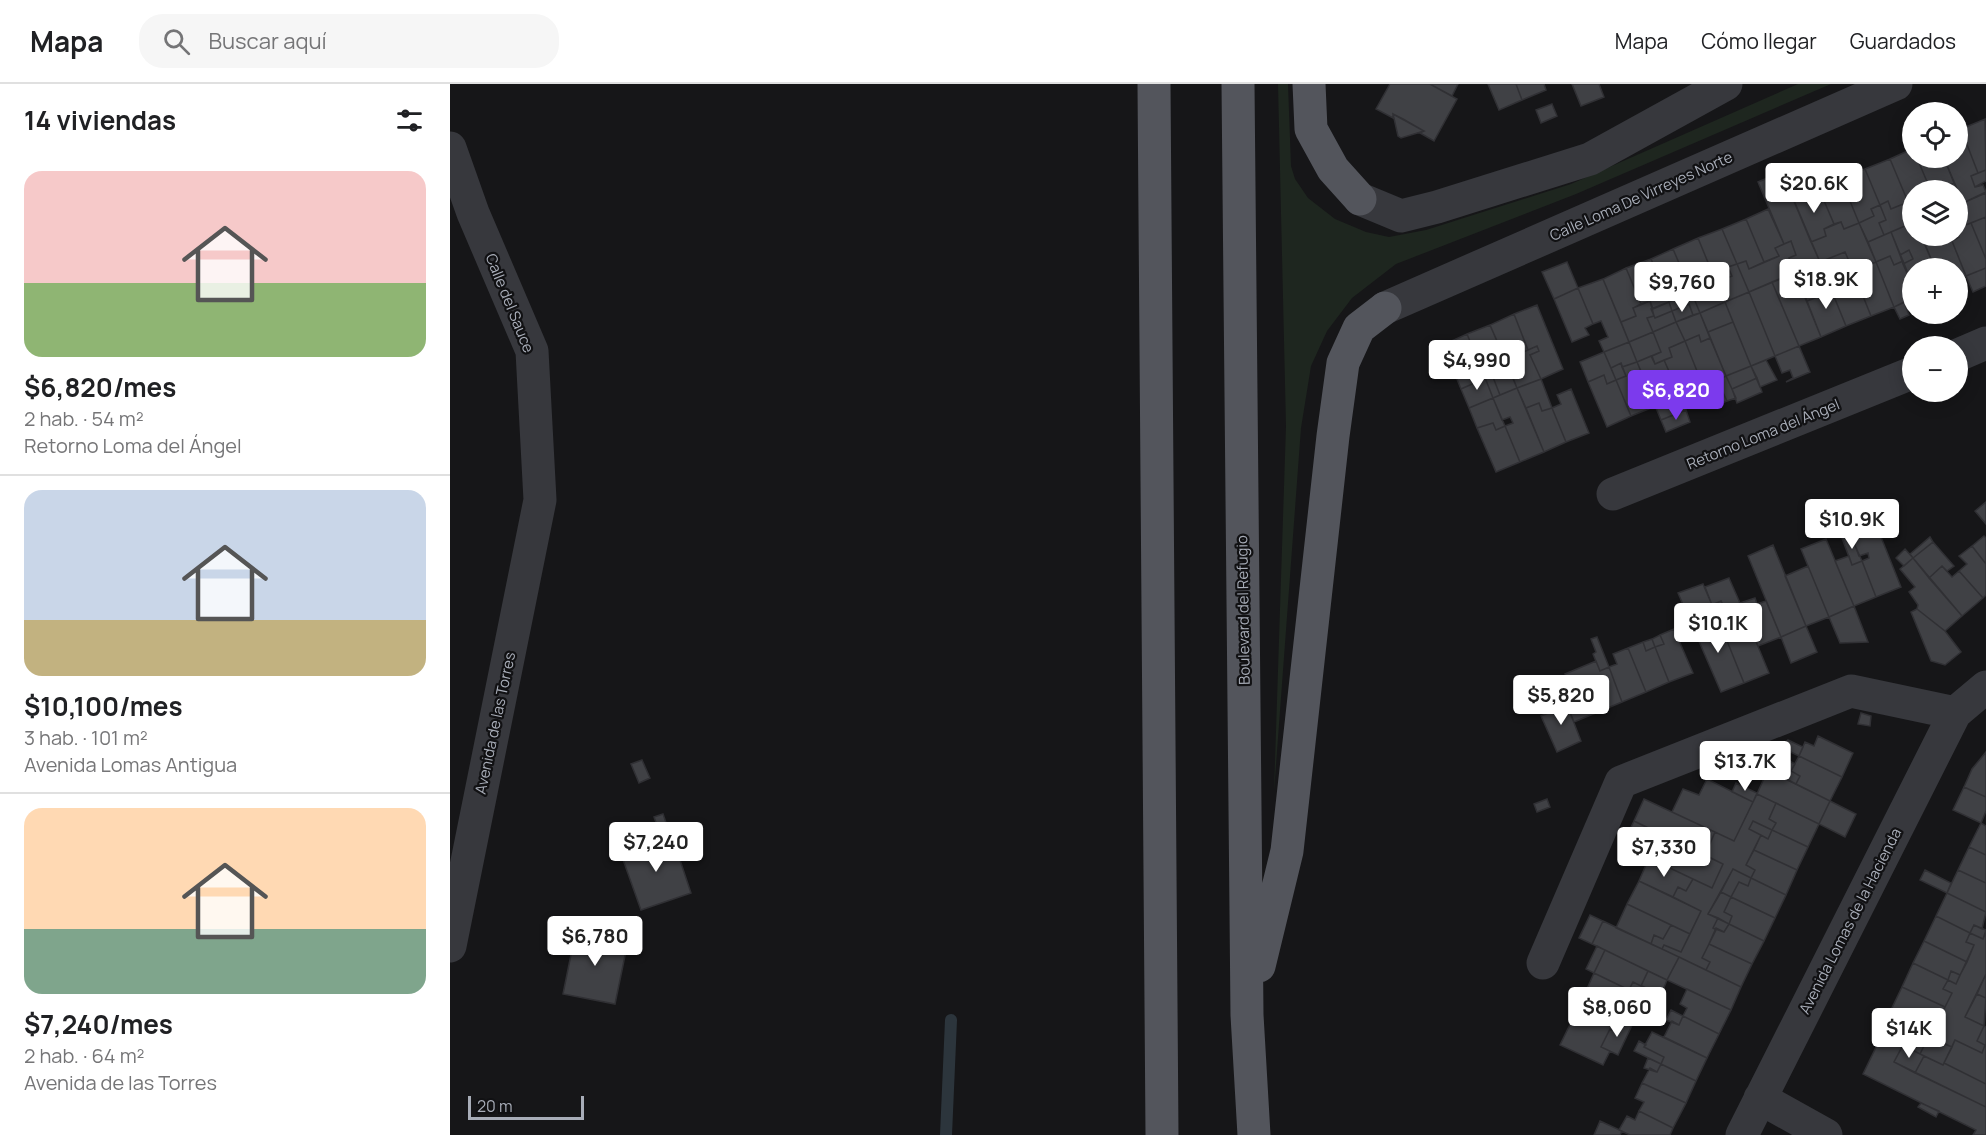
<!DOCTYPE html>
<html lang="es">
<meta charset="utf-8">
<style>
:root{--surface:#fff;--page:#f6f6f6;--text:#202124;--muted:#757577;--line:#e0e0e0;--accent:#7c3aed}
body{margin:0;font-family:Manrope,sans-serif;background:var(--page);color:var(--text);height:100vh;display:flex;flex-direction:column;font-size:22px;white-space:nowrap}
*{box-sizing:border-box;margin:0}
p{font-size:20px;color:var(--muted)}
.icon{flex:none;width:33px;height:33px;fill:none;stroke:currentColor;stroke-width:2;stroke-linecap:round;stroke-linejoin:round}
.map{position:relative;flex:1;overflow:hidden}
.details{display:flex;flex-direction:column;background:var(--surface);width:450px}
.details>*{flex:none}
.tools{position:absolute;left:1452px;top:18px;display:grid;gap:12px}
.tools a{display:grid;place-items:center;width:66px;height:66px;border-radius:50%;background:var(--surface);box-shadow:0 3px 15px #0003;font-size:30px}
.scale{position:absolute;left:18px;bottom:15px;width:116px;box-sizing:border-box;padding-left:6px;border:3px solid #a8adb8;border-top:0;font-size:16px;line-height:21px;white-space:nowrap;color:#a8adb8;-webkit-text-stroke:4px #111113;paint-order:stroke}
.price{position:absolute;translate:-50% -51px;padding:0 14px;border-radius:6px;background:#fff;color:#222;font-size:20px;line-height:39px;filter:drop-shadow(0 2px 3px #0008)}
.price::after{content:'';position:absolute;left:50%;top:36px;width:18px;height:14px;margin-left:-9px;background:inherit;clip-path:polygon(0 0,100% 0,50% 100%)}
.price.current{background:var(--accent);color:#fff}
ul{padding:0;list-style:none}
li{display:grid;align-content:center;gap:12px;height:318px;padding:0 24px}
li+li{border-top:2px solid var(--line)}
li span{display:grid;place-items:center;height:186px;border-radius:18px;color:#555}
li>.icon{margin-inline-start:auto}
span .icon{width:108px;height:108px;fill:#fffc;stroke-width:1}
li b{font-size:26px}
h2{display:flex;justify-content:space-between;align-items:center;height:72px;padding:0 24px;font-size:26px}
header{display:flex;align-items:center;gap:36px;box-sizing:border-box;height:84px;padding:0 30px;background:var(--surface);border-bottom:2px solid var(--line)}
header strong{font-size:28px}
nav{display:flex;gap:33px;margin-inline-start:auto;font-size:21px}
.search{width:420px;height:54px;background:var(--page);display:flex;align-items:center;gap:15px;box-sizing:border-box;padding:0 21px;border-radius:24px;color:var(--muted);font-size:22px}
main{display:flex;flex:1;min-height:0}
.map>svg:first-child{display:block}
</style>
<header>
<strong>Mapa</strong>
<div class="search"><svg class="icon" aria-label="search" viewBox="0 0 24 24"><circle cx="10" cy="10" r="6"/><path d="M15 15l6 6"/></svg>Buscar aquí</div>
<nav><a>Mapa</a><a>Cómo llegar</a><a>Guardados</a></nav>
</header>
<main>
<section class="details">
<h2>14 viviendas<svg class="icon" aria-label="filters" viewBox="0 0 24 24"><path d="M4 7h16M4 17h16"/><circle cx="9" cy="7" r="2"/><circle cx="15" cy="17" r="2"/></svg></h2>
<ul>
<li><span style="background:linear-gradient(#f6c9c9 60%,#8fb573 0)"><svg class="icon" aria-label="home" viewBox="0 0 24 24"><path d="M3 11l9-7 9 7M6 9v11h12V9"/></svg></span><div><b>$6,820/mes</b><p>2 hab. · 54 m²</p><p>Retorno Loma del Ángel</p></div></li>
<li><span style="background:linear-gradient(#c9d6e8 70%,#c2b280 0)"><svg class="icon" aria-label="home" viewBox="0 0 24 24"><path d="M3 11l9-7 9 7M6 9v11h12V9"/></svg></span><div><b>$10,100/mes</b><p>3 hab. · 101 m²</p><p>Avenida Lomas Antigua</p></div></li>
<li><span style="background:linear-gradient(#ffd9b3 65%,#7fa58c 0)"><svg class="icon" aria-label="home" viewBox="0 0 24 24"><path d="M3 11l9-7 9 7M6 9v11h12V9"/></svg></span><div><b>$7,240/mes</b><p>2 hab. · 64 m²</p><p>Avenida de las Torres</p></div></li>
</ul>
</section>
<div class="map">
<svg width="1536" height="1051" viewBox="0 0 1536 1051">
<rect width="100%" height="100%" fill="#161618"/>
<path fill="#1e261f" d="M828 0H838L841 82 845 95 858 114 885 135 916 148 939 153 976 146 1121 100 1348 0H1381L1126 110 946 180 902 214 877 247 861 282 851 344 824 708 836 342Z"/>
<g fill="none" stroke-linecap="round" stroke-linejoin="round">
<path stroke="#2c353c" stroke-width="12" d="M496 1051 501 936"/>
</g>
<path fill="#404145" stroke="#303034" stroke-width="1.5" d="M940 0H980L1007 15 984 57 970 49 974 47 943 30V34L926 25Z
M980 0H1008L1002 12Z
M1038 0H1066L1072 16 1049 26Z
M1066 0H1094L1096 6 1072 16Z
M1122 0H1149L1154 13 1131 22Z
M1102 20 1107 32 1091 39 1086 26Z
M943 30 953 35 974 47 951 54 948 52Z
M1535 35 1536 86 1528 89 1511 45Z
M1511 45 1528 89 1521 92 1525 103 1533 101 1536 108 1513 119 1494 74H1508V46Z
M1462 65V74H1467L1478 100 1469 104 1470 106H1462V116L1458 118 1440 75Z
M1467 74H1494L1504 99 1489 105 1486 97 1478 100Z
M1440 75 1458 118 1441 125 1438 117 1430 121 1415 85Z
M1415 85 1430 121 1421 125 1424 132 1409 139 1391 95Z
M1536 86V97L1525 103 1521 92Z
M1332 88 1370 178 1345 189 1339 174 1346 171 1341 157 1334 160 1308 98Z
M1391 95 1409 139 1394 145 1391 138 1384 140 1369 105Z
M1486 97 1489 105 1504 99 1507 106H1481L1478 100Z
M1369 105 1384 140 1374 145 1376 152 1361 158 1343 115Z
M1508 107 1513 119 1536 109V133L1508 144Z
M1438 117 1441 125 1458 118 1462 125V139L1434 151 1429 139 1436 136 1430 121Z
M1430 121 1436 136 1429 139 1434 151 1418 158 1409 139 1424 132 1421 125Z
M1318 125 1334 160 1325 164 1329 172 1314 178 1296 135Z
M1536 133V175L1521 139Z
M1296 135 1314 178 1299 185 1296 177 1287 180 1272 145Z
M1391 138 1394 145 1409 139 1426 178 1409 185 1413 194 1397 201 1389 181 1399 177 1395 168 1370 178 1361 158 1376 152 1374 145Z
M1462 139V152H1471L1485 184H1462V200L1453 180 1463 175 1459 166 1450 171 1441 148Z
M1521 139 1536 175V184L1516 192 1502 157 1509 153 1508 144Z
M1272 145 1287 180 1278 183 1282 192 1266 198 1248 154Z
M1441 148 1453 177 1444 181 1440 172 1426 178 1418 158Z
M1508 149 1509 153 1492 160 1489 153 1474 158 1471 152H1508Z
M1489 153 1492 160 1502 157 1516 192 1508 196V184H1485L1474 158Z
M1248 154 1266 198 1251 205 1247 197 1238 200 1223 165Z
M1341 157 1346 171 1339 174 1345 189 1299 208 1287 180 1296 177 1299 185 1329 172 1325 164Z
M1223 165 1238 200 1230 204 1233 212 1219 218 1201 175Z
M1459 166 1463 175 1453 180 1450 171Z
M1395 168 1399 177 1389 181 1397 201 1407 197 1421 232 1396 242 1370 178Z
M1440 172 1444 181 1453 177 1462 200V215L1444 223 1426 178Z
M1201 175 1219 218 1203 225 1200 217 1191 220 1176 184Z
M1117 178 1128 204 1104 215 1092 188Z
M1370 178 1378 198 1362 205 1365 214 1357 217 1345 189Z
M1426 178 1444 223 1421 232 1407 197 1413 194 1409 185Z
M1287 180 1299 208 1275 218 1266 198 1282 192 1278 183Z
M1176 184 1191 220 1183 224 1186 232 1171 238 1153 195Z
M1536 184V202L1523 208 1516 192Z
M1345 189 1371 253 1349 262 1322 198Z
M1153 195 1179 258 1154 268 1149 257 1158 253 1151 237 1143 240 1128 204Z
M1247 197 1251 205 1266 198 1275 218 1250 229 1238 200Z
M1322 198 1349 262 1325 272 1299 208Z
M1378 198 1396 242 1371 253 1357 217 1365 214 1362 205Z
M1238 200 1250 229 1243 231 1239 220 1222 227 1219 218 1233 212 1230 204Z
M1128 204 1143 240 1135 244 1139 251 1122 258 1104 215Z
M1299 208 1325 272 1301 282 1275 218Z
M1200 217 1204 232 1197 234 1203 248 1179 258 1171 238 1186 232 1183 224Z
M1219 218 1222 227 1205 234 1201 225Z
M1275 218 1283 238 1258 248 1250 229Z
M1454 218 1459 231 1450 235 1444 223Z
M1239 220 1243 231 1226 238 1222 227Z
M1087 221 1113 285 1091 295 1080 271 1089 267 1087 262 1078 266 1064 230Z
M1222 227 1226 238 1203 248 1197 234 1204 232 1205 234Z
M1250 229 1260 254 1251 258 1249 251 1235 257 1226 238Z
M1064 230 1078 266 1069 270 1073 278 1059 284 1040 241Z
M1474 230H1501L1478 239Z
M1226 238 1235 257 1219 264 1222 273 1205 280 1202 272 1211 268 1203 248Z
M1283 238 1301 282 1276 292 1258 248Z
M1040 241 1067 304 1050 311 1039 283 1032 286 1017 250Z
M1203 248 1211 268 1187 278 1179 258Z
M1017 250 1032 286 1023 290 1027 298 1011 305 993 261Z
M1249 251 1251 258 1260 254 1276 292 1253 302 1235 257Z
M1235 257 1253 302 1230 312 1214 276 1222 273 1219 264Z
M1179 258 1187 278 1172 283 1171 279 1161 284 1154 268Z
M1087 262 1089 267 1080 271 1091 295 1067 304 1059 284 1073 278 1069 270Z
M1349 262 1360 288 1336 298 1343 294 1340 286 1332 289 1325 272Z
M1154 268 1166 296 1157 300 1154 291 1138 298 1130 278Z
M1201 272 1205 280 1214 276 1236 326 1211 336 1187 278Z
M1316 276 1327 296 1310 303 1301 282Z
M1187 278 1206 322 1181 332 1166 296 1176 292 1172 283Z
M1171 279 1176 292 1166 296 1161 284Z
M1301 282 1307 294 1282 305 1276 292Z
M1039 283 1050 311 1043 314 1032 286Z
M1032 286 1043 314 1019 324 1011 305 1027 298 1023 290Z
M1154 291 1157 300 1166 296 1181 332 1157 343 1138 298Z
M1276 292 1286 314 1277 317 1267 296Z
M1307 294 1312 308 1287 319 1282 305Z
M1091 295 1102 324 1092 327 1089 319 1076 324 1067 304Z
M1267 296 1277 317 1262 324 1253 302Z
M1067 304 1094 368 1070 378 1055 342 1063 339 1060 333 1052 336 1043 314Z
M1121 305 1139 349 1116 358 1102 324 1111 320 1107 311Z
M1043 314 1055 342 1046 346 1043 339 1027 344 1019 324Z
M1089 319 1092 327 1102 324 1116 358 1094 368 1076 324Z
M1236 326 1240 338 1216 348 1211 336Z
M1043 339 1046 346 1055 342 1070 378 1046 388 1027 344Z
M1536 418V440L1525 427Z
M1423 433 1451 503 1426 513 1412 477 1419 474 1418 469 1409 472 1398 443Z
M1400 450 1412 477 1402 481 1392 454Z
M1534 452 1536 454V480L1522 462Z
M1480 453 1483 458 1463 474 1460 470Z
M1376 455 1404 522 1379 533 1351 465Z
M1483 458 1504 482 1497 487 1492 482 1479 494 1463 474Z
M1323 461 1356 542 1331 553 1298 472Z
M1522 462 1536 480V511L1533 514 1509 487 1517 480 1509 472Z
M1455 465 1463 474 1454 482 1446 474Z
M1399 472 1402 481 1412 477 1426 513 1404 522 1385 477Z
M1463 474 1512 532 1495 547 1467 525 1468 521 1459 508 1465 503 1450 485Z
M1358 482 1379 533 1356 542 1335 492Z
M1492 482 1502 493 1509 487 1533 514 1512 532 1479 494Z
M1279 494 1290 519 1275 525 1271 517 1262 521 1255 503Z
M1253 500 1265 528 1241 539 1228 509Z
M1305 514 1307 520 1316 517 1331 553 1308 562 1290 519Z
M1271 517 1276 534 1269 537 1262 521Z
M1290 519 1319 589 1294 599 1269 537 1276 534 1273 526Z
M1404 522 1418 558 1390 559 1379 533Z
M1467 525 1495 547 1511 568 1495 581 1481 577 1461 528Z
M1265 528 1269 537 1260 540 1257 532Z
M1257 532 1260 540 1269 537 1294 599 1271 608 1241 539Z
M1356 542 1367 568 1341 579 1331 553Z
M1224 545 1243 589 1219 598 1205 563 1214 560 1210 551Z
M1210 551 1214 560 1205 563 1202 555Z
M1147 553 1159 583 1150 587 1143 570 1146 568 1141 555Z
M1202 555 1205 563 1196 567 1193 558Z
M1193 558 1196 567 1205 563 1219 598 1196 608 1178 564Z
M1178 564 1196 608 1172 618 1159 583 1167 580 1163 570Z
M1146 577 1150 587 1159 583 1172 618 1124 638 1110 603 1119 599 1115 590Z
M1114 613 1131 657 1107 668 1091 632 1103 627 1099 619Z
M1411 629 1421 632 1420 642 1408 640Z
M1368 652 1403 669 1392 693 1349 672 1355 658 1364 662Z
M1338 656 1353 663 1349 672 1330 663Z
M1536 668V713L1514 703 1522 685Z
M1331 672 1345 680 1341 687 1350 692 1346 700 1323 688Z
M1349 672 1392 693 1380 717 1346 700 1350 692 1341 687Z
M192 676 200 694 189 699 181 680Z
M1316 690 1326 695 1327 691 1380 717 1369 740 1307 710Z
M1257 695 1303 718 1284 757 1222 728 1233 705 1249 711Z
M1286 699 1307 709 1303 718 1282 708Z
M1514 703 1536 713V727L1531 739 1503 726Z
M1307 710 1326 719 1319 735 1326 739 1322 746 1303 737 1299 745 1311 751 1296 781 1305 786 1301 794 1283 785 1258 830 1268 834 1263 844 1266 846 1252 874 1260 878 1256 886 1212 865 1214 861 1231 868 1251 827 1223 813 1228 803 1236 807 1243 795 1262 804 1273 780 1255 771 1265 748 1284 757Z
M1097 715 1100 723 1087 728 1084 720Z
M1194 715 1265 748 1259 762 1250 758 1246 767 1184 737Z
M1380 717 1406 730 1395 753 1369 740Z
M1326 719 1369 740 1358 763 1322 746 1326 739 1319 735Z
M213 730 221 753 194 762 193 759 208 753 207 750 210 749 204 733Z
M1184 737 1204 747 1192 771 1172 762Z
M1303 737 1322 746 1318 755 1299 745Z
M1531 739 1536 742V771L1519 763Z
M1322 746 1358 763 1347 786 1304 766 1311 751 1318 755Z
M1204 747 1273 780 1262 804 1192 771Z
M222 752 241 809 191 826 171 770Z
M1250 758 1259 762 1255 771 1246 767Z
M1519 763 1536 771V799L1508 786Z
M1304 766 1347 786 1336 811 1301 794 1305 786 1296 781Z
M1199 774 1243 795 1236 807 1228 803 1223 813 1189 797Z
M1283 785 1301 794 1298 802 1289 798 1281 813 1271 808Z
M1475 786 1501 799 1497 809 1470 796Z
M1508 786 1536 799V828L1497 809Z
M1301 794 1336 811 1325 834 1281 813 1289 798 1298 802Z
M1189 797 1251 827 1240 850 1177 820Z
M1271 808 1281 813 1274 828 1282 832 1279 840 1258 830Z
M1497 809 1536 828 1532 845 1524 841 1520 849 1486 832Z
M1281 813 1325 834 1314 857 1279 840 1282 832 1274 828Z
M1177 820 1221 841 1213 855 1204 851 1201 860 1166 844Z
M1140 831 1153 837 1142 860 1129 854Z
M1486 832 1520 849 1516 858 1524 861 1517 878 1474 857Z
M1268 834 1279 840 1274 848 1263 844Z
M1153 837 1229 873 1217 896 1142 860Z
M1279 840 1314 857 1302 880 1259 860 1266 844 1274 848Z
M1221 841 1240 850 1231 868 1214 861 1212 865 1201 860 1204 851 1213 855Z
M1524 841 1536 846 1533 855 1520 849Z
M126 846 178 857 165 920 113 910Z
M1536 848V890L1515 933 1534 942 1527 957 1535 961 1532 969 1505 956 1502 963 1472 951 1480 934 1488 937 1502 909 1493 905 1498 896 1506 900 1524 861 1516 858 1520 849 1533 855Z
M1474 857 1517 878 1510 891 1501 887 1498 896 1463 879Z
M1259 860 1302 880 1291 903 1256 886 1260 878 1252 874Z
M1147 862 1155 866 1144 889 1136 885Z
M1155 866 1198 887 1191 902 1183 898 1179 906 1144 889Z
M1229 873 1291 903 1281 926 1217 896Z
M1463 879 1498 896 1493 905 1502 909 1495 923 1452 903Z
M1198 887 1217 896 1211 911 1192 902 1188 910 1179 906 1183 898 1191 902Z
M1501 887 1510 891 1506 900 1498 896Z
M1144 889 1179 906 1175 915 1183 919 1175 935 1133 914Z
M1536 890V914L1527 910Z
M1452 903 1495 923 1488 937 1480 934 1476 942 1441 926Z
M1237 905 1281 926 1269 950 1233 932 1237 924 1230 920Z
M1527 910 1536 914 1534 942 1515 933Z
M1133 914 1175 935 1168 949 1160 945 1151 963 1160 967 1153 981 1110 961Z
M1221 926 1233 932 1229 941 1216 936Z
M1441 926 1476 942 1472 951 1478 954 1470 970 1429 950Z
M1233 932 1269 950 1257 974 1214 953 1222 937 1229 941Z
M1175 935 1183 939 1168 971 1151 963 1160 945 1168 949Z
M1534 942 1536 943V1000L1494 979 1505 956 1532 969 1535 961 1527 957Z
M1202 948 1257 974 1246 997 1211 980 1214 973 1194 963Z
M1432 951 1453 961 1444 978 1536 1023V1051H1523L1526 1046 1413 990Z
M1479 952 1502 963 1493 981 1470 970Z
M1189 957 1196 961 1194 963 1214 973 1211 980 1184 967Z
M1453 961 1474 972 1465 989 1444 978Z
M1474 972 1493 981 1494 979 1536 1000V1023L1465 989Z
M1198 974 1211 980 1207 988 1194 984Z
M1211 980 1246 997 1236 1019 1192 999 1200 984 1207 988Z
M1192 999 1236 1019 1223 1044 1189 1027 1194 1018 1185 1014Z
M1471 1019 1489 1027 1486 1033 1468 1023Z
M1189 1027 1223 1044 1220 1051H1180L1169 1046 1177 1032 1185 1036Z
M1150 1037 1172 1047 1170 1051H1144Z"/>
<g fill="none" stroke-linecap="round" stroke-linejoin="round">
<path stroke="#37383d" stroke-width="33" d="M1508 271 1536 259
M1163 410 1462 289
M1093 879 1171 698 1401 607 1505 629
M1310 1014 1376 1051
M1292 1051 1505 629 1536 603"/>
<path stroke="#37383d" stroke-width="33" d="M0 64 23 129 82 267 90 416 0 862
M910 115 951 132 987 123 1140 75 1276 0
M935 224 1446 0"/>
<path stroke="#53555c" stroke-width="33" d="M704 0 712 1051
M788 0 797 931 804 1051
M859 0 861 45 883 85 910 115
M809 882 837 767 883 352 893 279 909 244 935 224"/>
</g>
<g text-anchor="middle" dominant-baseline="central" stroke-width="4.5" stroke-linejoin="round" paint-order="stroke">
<g font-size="15" fill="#a8adb8" stroke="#111113">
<text transform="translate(1191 112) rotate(-24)">Calle Loma De Virreyes Norte</text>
<text transform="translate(60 219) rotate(68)">Calle del Sauce</text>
<text transform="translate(1313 350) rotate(-22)">Retorno Loma del Ángel</text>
<text transform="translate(793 526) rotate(-91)">Boulevard del Refugio</text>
<text transform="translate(45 639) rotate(-78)">Avenida de las Torres</text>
<text transform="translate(1400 837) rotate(-63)">Avenida Lomas de la Hacienda</text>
</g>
</g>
</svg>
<div class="tools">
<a><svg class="icon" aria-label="locate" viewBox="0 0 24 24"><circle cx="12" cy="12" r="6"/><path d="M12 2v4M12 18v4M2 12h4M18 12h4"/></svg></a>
<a><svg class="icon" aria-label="layers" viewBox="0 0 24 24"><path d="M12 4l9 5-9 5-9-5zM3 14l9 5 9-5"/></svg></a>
<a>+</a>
<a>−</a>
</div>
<div class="scale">20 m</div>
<b class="price" style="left:1364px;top:130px">$20.6K</b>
<b class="price" style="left:1376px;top:226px">$18.9K</b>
<b class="price" style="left:1232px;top:229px">$9,760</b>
<b class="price" style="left:1027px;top:307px">$4,990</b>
<b class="price current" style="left:1226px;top:337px">$6,820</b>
<b class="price" style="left:1402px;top:466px">$10.9K</b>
<b class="price" style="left:1268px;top:570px">$10.1K</b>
<b class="price" style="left:1111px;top:642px">$5,820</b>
<b class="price" style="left:1295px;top:708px">$13.7K</b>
<b class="price" style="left:206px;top:789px">$7,240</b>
<b class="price" style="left:1214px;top:794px">$7,330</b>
<b class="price" style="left:145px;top:883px">$6,780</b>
<b class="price" style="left:1167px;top:954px">$8,060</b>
<b class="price" style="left:1459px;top:975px">$14K</b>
</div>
</main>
